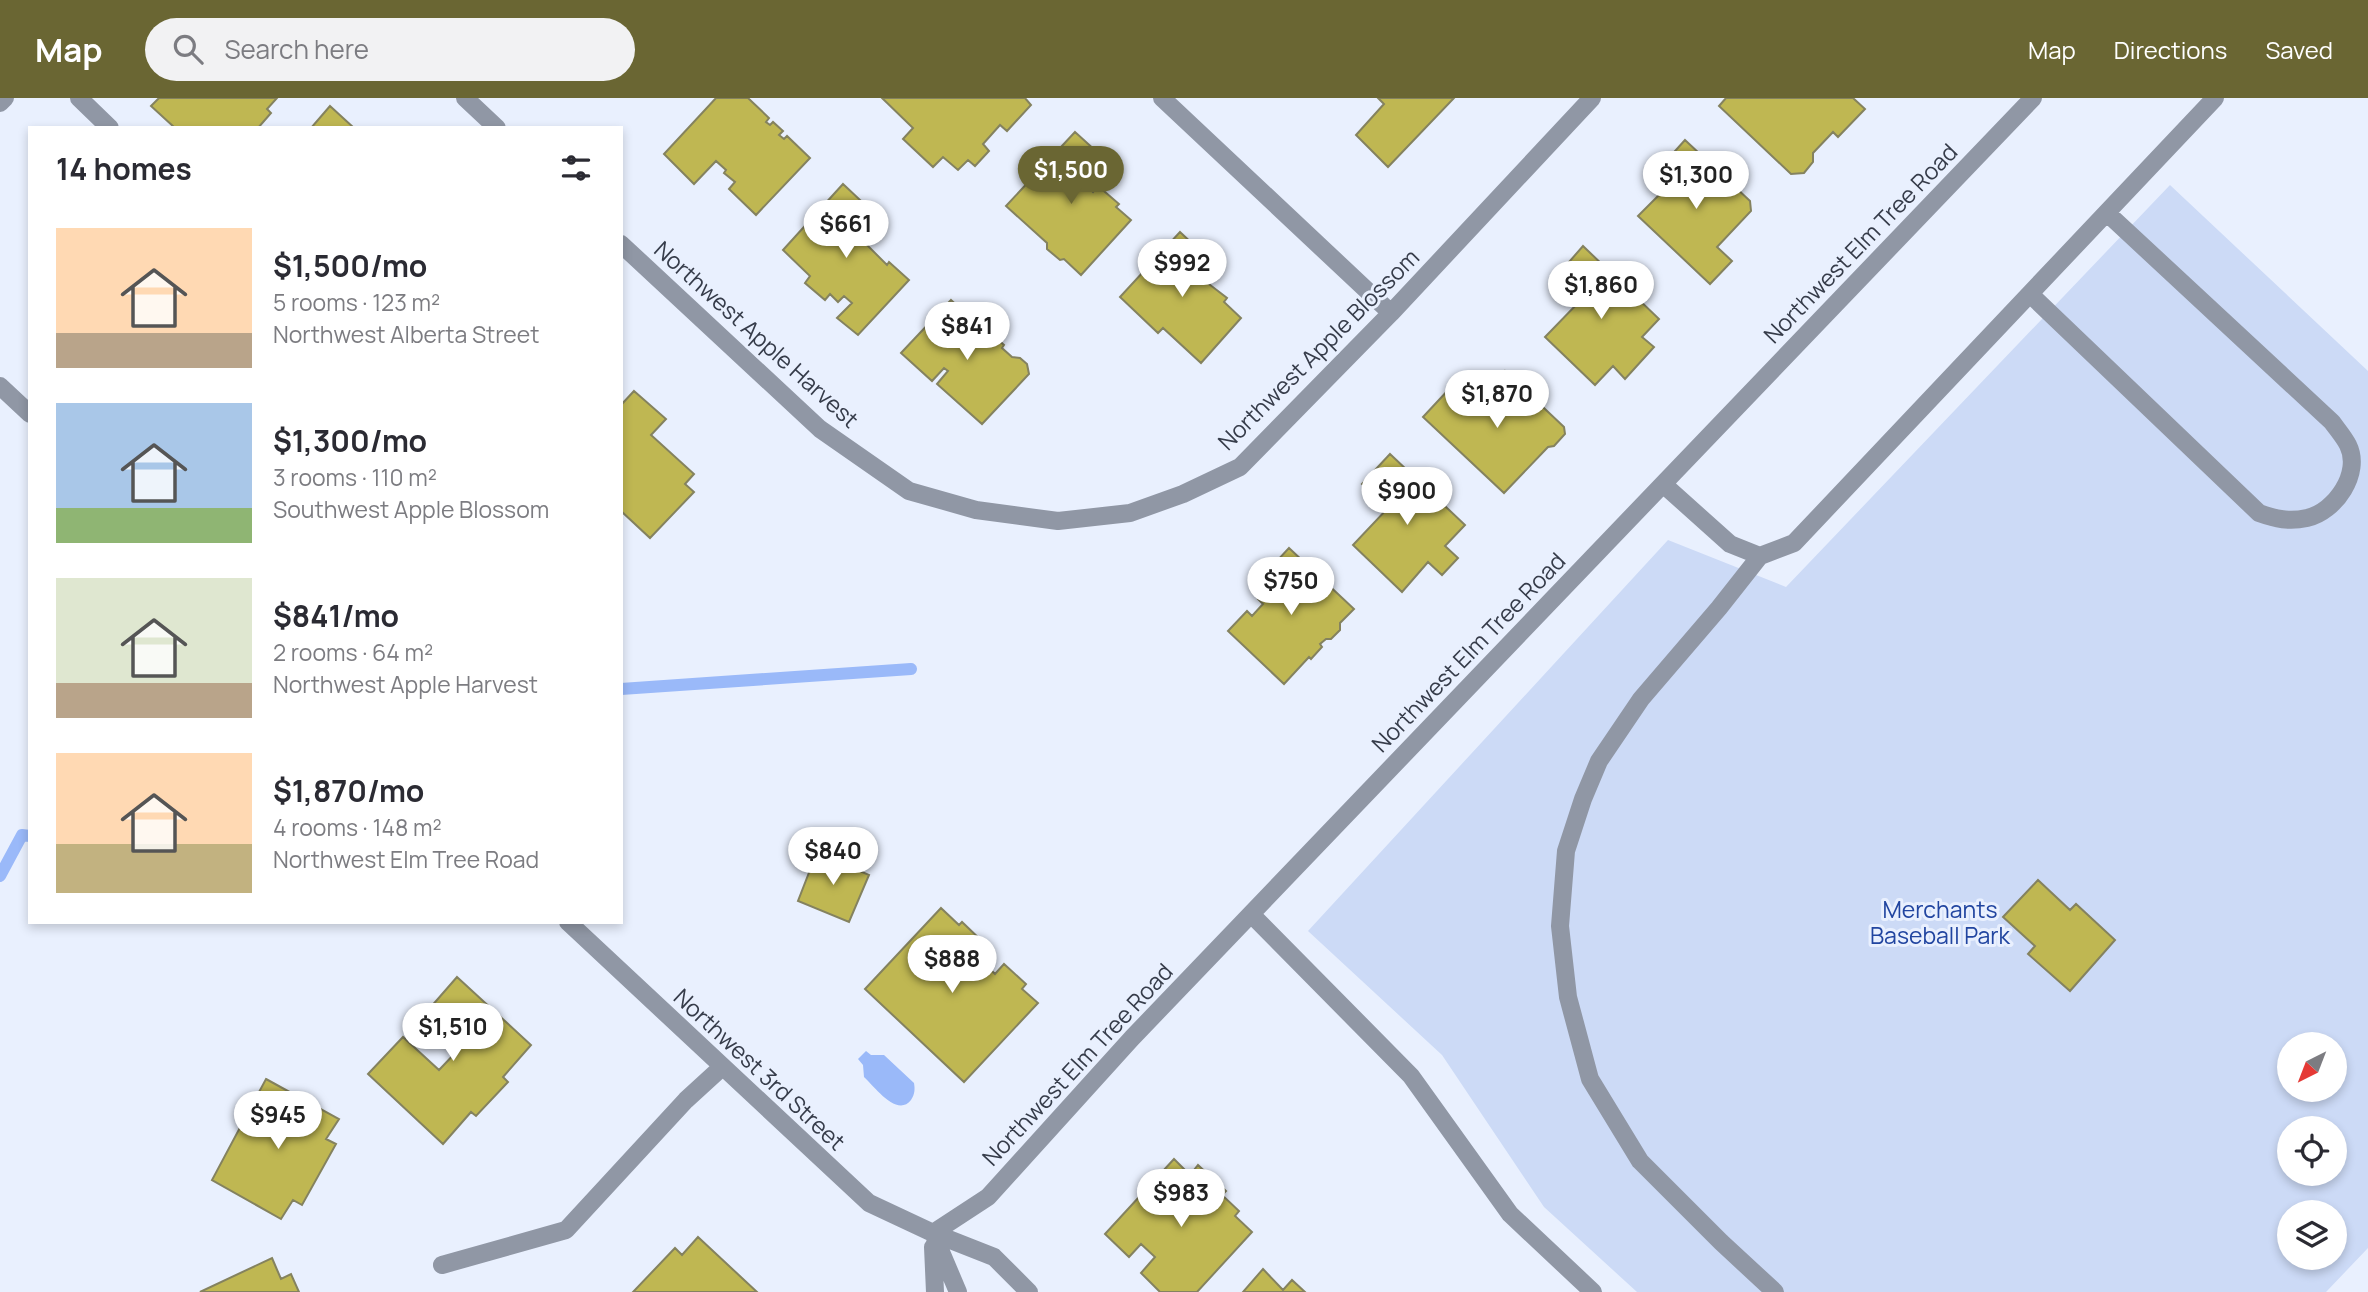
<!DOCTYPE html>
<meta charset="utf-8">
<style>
:root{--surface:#fff;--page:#f2f2f3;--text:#2b2b33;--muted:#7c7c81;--accent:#6a6633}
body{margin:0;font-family:Manrope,sans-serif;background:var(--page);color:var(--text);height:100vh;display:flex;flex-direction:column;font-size:26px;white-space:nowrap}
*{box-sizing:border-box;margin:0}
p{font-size:23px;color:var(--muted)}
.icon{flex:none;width:38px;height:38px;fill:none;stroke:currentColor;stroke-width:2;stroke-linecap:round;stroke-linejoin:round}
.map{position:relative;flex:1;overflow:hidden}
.details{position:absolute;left:28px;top:28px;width:595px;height:798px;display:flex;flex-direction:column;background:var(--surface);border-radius:0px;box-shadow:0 4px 10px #0003}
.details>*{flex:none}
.needle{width:46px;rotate:222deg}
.tools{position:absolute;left:2277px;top:934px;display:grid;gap:14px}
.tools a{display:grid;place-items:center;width:70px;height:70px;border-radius:50%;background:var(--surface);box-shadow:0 4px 10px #0003;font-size:35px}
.price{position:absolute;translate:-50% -60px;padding:0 16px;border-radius:24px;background:#fff;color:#222;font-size:23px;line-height:46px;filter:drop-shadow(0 2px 4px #0008)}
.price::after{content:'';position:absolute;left:50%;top:42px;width:21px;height:16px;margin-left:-10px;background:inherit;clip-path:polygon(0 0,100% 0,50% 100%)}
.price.on{background:var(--accent);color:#fff}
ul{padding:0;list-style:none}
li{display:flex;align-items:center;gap:21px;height:175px;padding:0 28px}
li span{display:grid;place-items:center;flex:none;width:196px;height:140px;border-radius:0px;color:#555}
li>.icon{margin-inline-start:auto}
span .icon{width:84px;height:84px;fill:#fffc;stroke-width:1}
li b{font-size:30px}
h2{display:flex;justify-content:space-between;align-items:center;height:84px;padding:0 28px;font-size:30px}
header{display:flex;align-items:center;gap:42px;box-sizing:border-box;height:98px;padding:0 35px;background:var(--accent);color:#fff}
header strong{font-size:33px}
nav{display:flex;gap:38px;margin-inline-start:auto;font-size:24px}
.search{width:490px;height:63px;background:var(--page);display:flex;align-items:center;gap:18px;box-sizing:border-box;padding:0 24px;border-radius:38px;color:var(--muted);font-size:26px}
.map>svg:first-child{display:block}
</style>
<header>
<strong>Map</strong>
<div class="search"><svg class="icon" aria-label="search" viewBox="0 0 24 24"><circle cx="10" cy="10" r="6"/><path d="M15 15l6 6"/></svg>Search here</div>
<nav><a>Map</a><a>Directions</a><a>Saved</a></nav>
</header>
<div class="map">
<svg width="2368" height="1194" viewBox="0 0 2368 1194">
<rect width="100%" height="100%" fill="#e9f0fe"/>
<path fill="#ccdaf6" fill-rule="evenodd" d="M2170 87 2368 273V1150L2326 1194H1637L1544 1109 1442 957 1308 833 1668 442 1786 489ZM2289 947H2334V992H2289ZM2289 1031H2334V1076H2289ZM2289 1115H2334V1160H2289Z"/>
<path fill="#9ab9f9" d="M866 953 871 957H884L914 985C915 991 915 996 911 1002 897 1020 874 988 864 979L863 967 858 961Z"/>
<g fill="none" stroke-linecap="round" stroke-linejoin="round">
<path stroke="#9ab9f9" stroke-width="12" d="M621 591 911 571
M0 778 22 737 30 738"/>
</g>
<path fill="#bfb752" stroke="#84825f" stroke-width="2" d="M159 0H277L267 11 271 15 258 30H175L151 8Z
M716 0H748L769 20 766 24 770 27 773 24 783 33 779 37 784 41 787 38 810 60 756 117 729 91 735 84 724 75 726 72 716 63 694 86 664 56Z
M882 0H1025L1031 7 1007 33 1000 27 983 46 989 53 975 68 968 62 958 72 943 59 933 69 903 41 913 30Z
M1378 0H1454L1388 69 1356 37 1384 6Z
M1726 0H1853L1865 11 1838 39 1833 34 1813 55V64L1804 75 1791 76 1719 8Z
M330 8 354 30H311Z
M1075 34 1107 63 1086 87 1093 94 1098 88 1119 106 1116 109 1131 122 1081 177 1064 161 1060 162 1047 151V145L1006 108Z
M1685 42 1750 103 1751 113 1717 149 1732 163 1710 186 1638 118 1664 92 1658 87 1666 79 1658 72Z
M843 86 876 117 858 138 887 167 889 164 909 182 858 237 837 220 852 205 844 198 838 204 830 196 825 202 805 185 810 178 783 152Z
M1180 134 1214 166 1201 180 1227 200 1224 204 1241 220 1201 265 1163 230 1158 235 1120 199Z
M1583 148 1659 221 1642 239 1654 249 1625 281 1613 268 1595 287 1545 239 1580 203 1556 179Z
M951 202 993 241 994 238 1004 247 1002 250 1012 259 1020 260 1027 266 1029 276 982 326 937 286 948 273 944 270 932 283 901 255Z
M1505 273 1564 329 1565 336 1554 348 1548 349 1504 395 1423 319 1451 289 1479 316 1483 311 1474 303 1485 292 1488 294Z
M634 293 666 321 651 337 694 376 685 386 694 394 650 440 621 413V307Z
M1390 356 1465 427 1445 448 1458 460 1442 477 1428 464 1402 494 1353 447 1388 410 1362 386Z
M1289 450 1354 511 1340 525V532L1331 541H1326L1320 546 1322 549 1311 561 1309 559 1284 586 1228 533 1247 513 1252 518 1263 506 1258 501 1270 488 1261 480Z
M817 754 869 777 849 824 798 803Z
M2038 782 2070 812 2076 806 2115 842 2070 893 2028 856 2035 848 2003 819Z
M941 810 959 827 962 824 984 845 968 863 976 871 982 863 995 876 1004 866 1026 886 1022 891 1038 905 964 984 865 891Z
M457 879 531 947 503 979 508 984 476 1018 471 1014 443 1046 368 976 403 939 439 972 459 951 423 918Z
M266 981 339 1021 326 1041 336 1046 302 1107 293 1102 281 1121 212 1082Z
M1174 1061 1190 1077 1198 1067 1226 1093 1222 1097 1239 1113 1235 1118 1252 1134 1197 1194H1160L1141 1175 1155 1159 1141 1146 1129 1159 1105 1136Z
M698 1139 757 1194H633L675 1150 682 1157Z
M272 1160 281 1181 291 1176 299 1194H200Z
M1263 1171 1283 1192 1292 1182 1305 1194H1243Z"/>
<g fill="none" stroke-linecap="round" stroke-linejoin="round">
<path stroke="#9097a5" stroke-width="18" d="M79 0 110 30
M465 0 497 30
M1162 0 1391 215
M0 5 5 0
M621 146 820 331 909 393 976 412 1058 423 1130 415 1183 396 1240 369 1391 215 1592 0
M2031 197 2259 415C2276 421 2289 424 2307 420 2335 414 2362 375 2348 347 2344 339 2337 331 2332 324L2107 115
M0 288 30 316
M1663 386 1730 446 1760 458 1794 445 2215 0
M1760 458 1719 510 1641 601 1599 663 1583 701 1566 753 1560 828 1568 899 1590 981 1640 1063 1721 1144 1775 1194
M1251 816 1411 978 1510 1116 1593 1194
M568 824 869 1105 933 1135 994 1159 1029 1194
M933 1135 988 1099 1132 940 2033 0
M933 1135 958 1194
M933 1149 935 1194
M442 1167 566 1132 686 1002 721 970"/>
</g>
<g text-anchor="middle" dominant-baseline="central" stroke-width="6" stroke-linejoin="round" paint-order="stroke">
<g font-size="23" fill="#363c4a" stroke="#e9f0fe">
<text transform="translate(1860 145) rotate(-46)">Northwest Elm Tree Road</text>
<text transform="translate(757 236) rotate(42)">Northwest Apple Harvest</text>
<text transform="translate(1318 251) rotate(-45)">Northwest Apple Blossom</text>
<text transform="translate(1468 554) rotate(-46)">Northwest Elm Tree Road</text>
<text transform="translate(1077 966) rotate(-47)">Northwest Elm Tree Road</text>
<text transform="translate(760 971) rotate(43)">Northwest 3rd Street</text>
</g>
<g font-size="23" fill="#2145a0" stroke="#e9f0fe">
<text x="1940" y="811">Merchants<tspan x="1940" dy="26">Baseball Park</tspan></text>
</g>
</g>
</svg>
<div class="tools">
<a><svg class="needle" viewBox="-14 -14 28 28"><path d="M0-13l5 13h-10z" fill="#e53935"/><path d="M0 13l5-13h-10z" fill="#7c7c81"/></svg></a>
<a><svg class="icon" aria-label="locate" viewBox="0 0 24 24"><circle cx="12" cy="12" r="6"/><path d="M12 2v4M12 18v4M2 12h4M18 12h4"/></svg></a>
<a><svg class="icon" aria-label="layers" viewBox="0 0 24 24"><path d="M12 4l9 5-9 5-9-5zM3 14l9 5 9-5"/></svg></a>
</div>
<b class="price on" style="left:1071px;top:108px">$1,500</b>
<b class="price" style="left:1696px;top:113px">$1,300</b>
<b class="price" style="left:846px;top:162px">$661</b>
<b class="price" style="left:1182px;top:201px">$992</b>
<b class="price" style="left:1601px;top:223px">$1,860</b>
<b class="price" style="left:967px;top:264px">$841</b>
<b class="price" style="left:1497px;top:332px">$1,870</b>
<b class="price" style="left:1407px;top:429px">$900</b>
<b class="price" style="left:1291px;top:519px">$750</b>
<b class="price" style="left:833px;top:789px">$840</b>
<b class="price" style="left:952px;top:897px">$888</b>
<b class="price" style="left:453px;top:965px">$1,510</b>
<b class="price" style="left:278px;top:1053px">$945</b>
<b class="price" style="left:1181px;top:1131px">$983</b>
<section class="details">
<h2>14 homes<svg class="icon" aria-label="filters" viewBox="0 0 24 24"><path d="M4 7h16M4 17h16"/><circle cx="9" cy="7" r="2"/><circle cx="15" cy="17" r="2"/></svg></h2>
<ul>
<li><span style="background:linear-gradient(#ffd9b3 75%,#b9a48a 0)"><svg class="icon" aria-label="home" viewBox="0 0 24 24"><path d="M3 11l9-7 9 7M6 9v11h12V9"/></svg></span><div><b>$1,500/mo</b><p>5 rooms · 123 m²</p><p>Northwest Alberta Street</p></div></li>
<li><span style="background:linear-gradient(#a9c7e8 75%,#8fb573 0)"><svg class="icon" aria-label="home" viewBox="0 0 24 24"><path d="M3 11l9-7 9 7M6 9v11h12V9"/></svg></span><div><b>$1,300/mo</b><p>3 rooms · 110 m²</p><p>Southwest Apple Blossom</p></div></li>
<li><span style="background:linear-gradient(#dfe7d0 75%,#b9a48a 0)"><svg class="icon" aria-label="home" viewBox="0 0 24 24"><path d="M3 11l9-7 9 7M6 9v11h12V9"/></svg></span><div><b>$841/mo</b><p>2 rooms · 64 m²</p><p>Northwest Apple Harvest</p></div></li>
<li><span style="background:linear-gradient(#ffd9b3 65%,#c2b280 0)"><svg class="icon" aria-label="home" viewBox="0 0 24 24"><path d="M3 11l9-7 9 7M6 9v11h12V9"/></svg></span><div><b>$1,870/mo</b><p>4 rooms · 148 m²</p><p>Northwest Elm Tree Road</p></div></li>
</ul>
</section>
</div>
